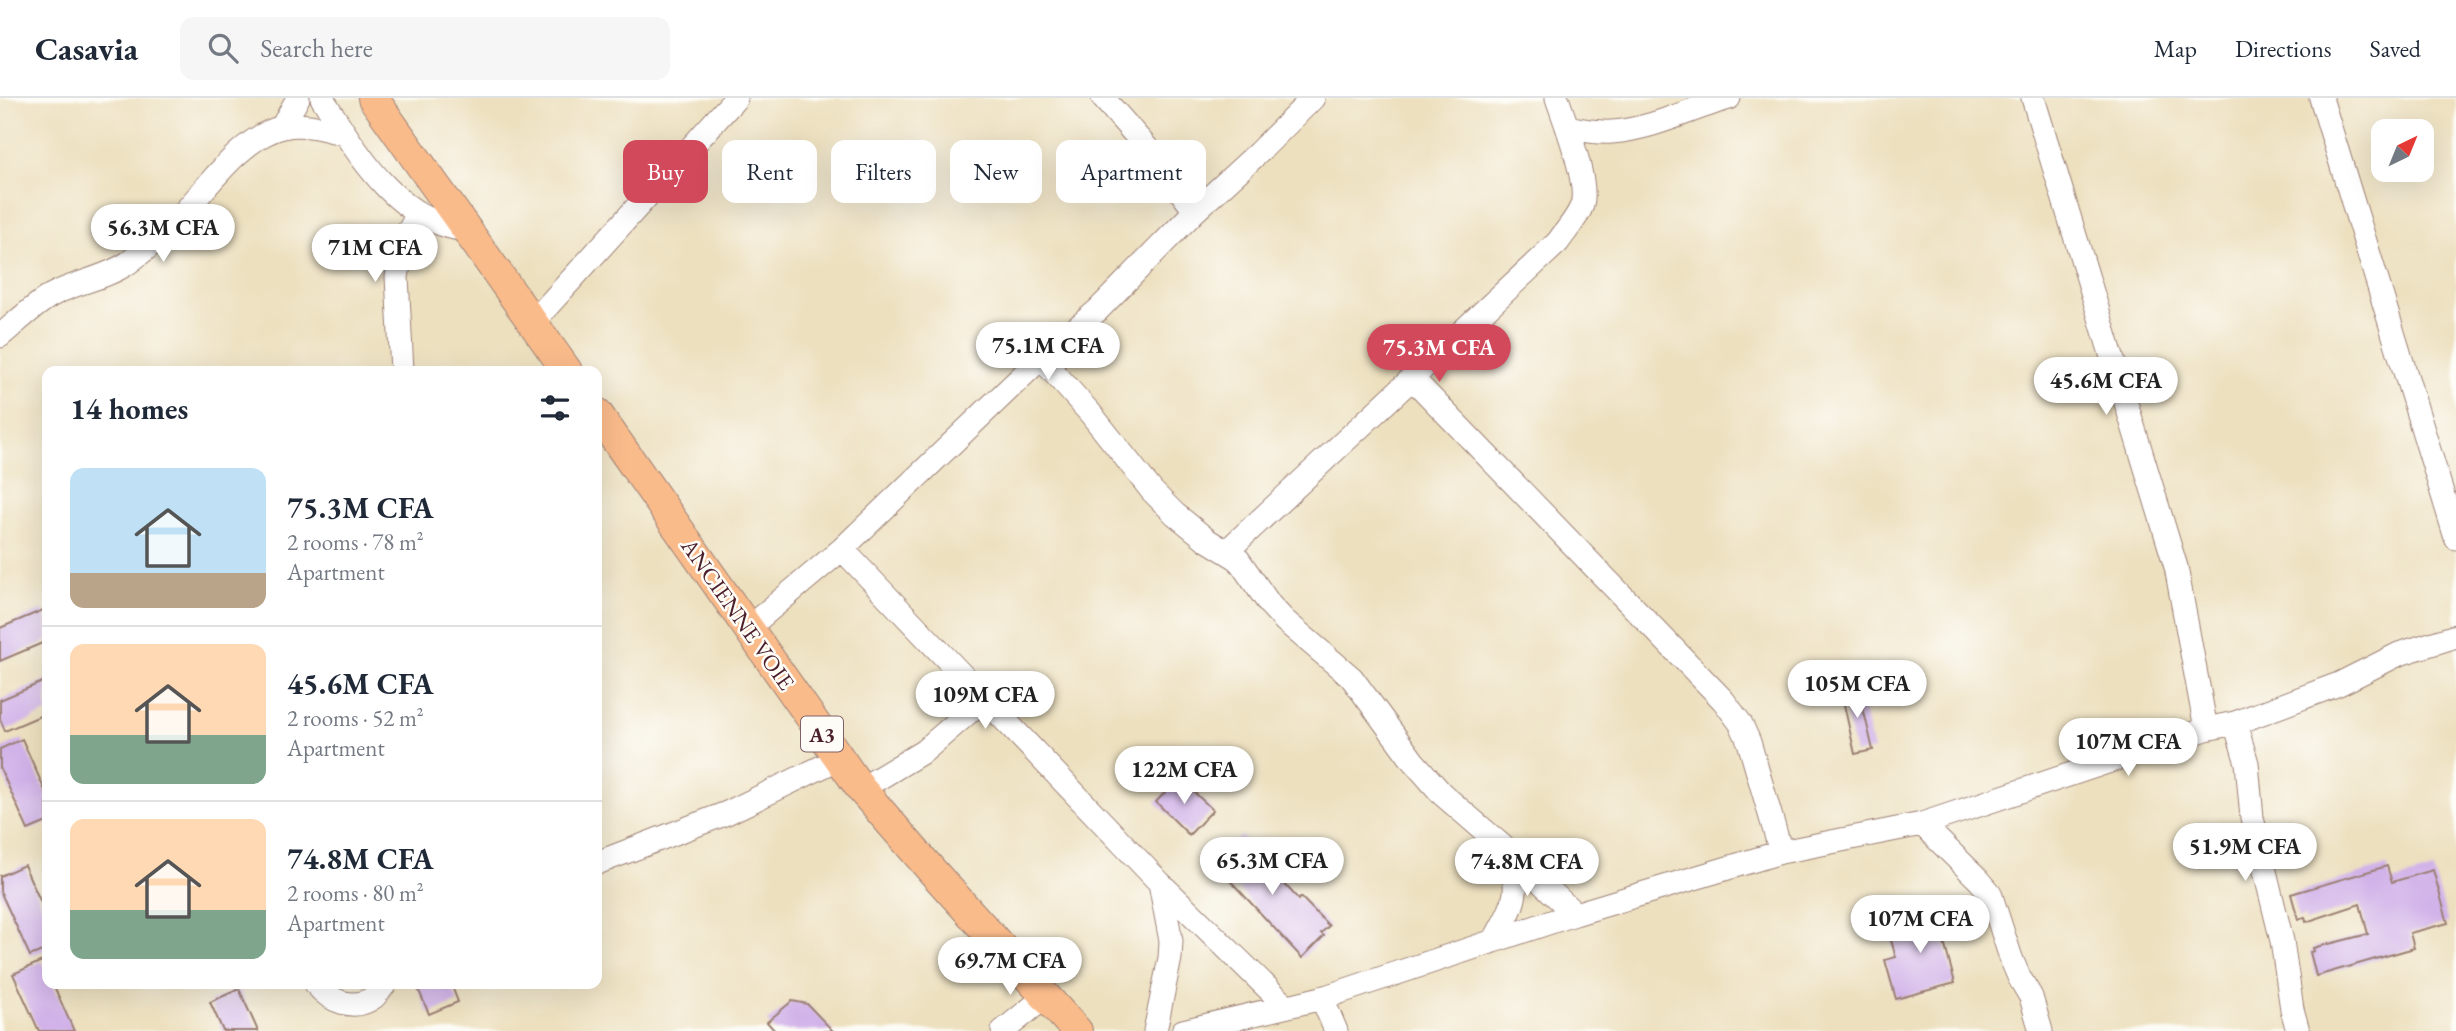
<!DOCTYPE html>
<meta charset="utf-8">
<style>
:root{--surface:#fff;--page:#f6f6f7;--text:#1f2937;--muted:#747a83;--line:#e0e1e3;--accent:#d1495b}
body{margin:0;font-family:"EB Garamond",serif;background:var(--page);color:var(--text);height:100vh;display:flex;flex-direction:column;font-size:26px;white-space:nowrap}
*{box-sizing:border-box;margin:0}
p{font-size:23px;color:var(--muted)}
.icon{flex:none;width:38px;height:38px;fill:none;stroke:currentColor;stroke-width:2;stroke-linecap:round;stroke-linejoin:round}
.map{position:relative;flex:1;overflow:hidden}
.panel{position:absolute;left:42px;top:268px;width:560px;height:623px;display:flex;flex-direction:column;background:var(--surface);border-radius:14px;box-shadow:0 7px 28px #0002}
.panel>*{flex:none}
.top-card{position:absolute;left:623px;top:42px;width:665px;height:63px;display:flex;gap:14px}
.needle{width:46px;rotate:43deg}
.tools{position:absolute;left:2371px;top:21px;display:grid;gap:14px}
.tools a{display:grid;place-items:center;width:63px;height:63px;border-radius:14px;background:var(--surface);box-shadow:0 7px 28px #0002;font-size:35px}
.price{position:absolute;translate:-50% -60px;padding:0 16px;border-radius:24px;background:#fff;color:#222;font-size:23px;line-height:46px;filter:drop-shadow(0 2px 4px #0008)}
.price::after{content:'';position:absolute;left:50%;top:42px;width:21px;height:16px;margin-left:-10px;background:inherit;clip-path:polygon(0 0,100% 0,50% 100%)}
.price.active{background:var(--accent);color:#fff}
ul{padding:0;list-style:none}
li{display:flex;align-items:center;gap:21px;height:175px;padding:0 28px}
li+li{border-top:2px solid var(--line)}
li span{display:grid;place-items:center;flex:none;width:196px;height:140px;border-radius:14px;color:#555}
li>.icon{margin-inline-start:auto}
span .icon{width:84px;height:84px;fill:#fffc;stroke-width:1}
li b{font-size:30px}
h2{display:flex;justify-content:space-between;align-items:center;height:84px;padding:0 28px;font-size:30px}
.chip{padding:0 24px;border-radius:14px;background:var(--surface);box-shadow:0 7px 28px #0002;font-size:24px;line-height:63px}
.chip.active{background:var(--accent);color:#fff}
header{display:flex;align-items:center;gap:42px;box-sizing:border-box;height:98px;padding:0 35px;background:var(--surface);border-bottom:2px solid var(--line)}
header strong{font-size:33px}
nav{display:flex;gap:38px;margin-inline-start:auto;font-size:24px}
.search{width:490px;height:63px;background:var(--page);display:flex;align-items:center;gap:18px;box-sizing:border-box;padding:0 24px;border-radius:14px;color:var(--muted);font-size:26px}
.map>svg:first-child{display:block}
</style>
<header>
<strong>Casavia</strong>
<div class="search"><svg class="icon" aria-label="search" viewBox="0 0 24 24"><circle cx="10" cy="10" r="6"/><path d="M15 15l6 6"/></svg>Search here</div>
<nav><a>Map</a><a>Directions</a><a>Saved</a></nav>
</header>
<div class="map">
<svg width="2456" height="933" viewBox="0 0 2456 933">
<rect width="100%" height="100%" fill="#fdfcf7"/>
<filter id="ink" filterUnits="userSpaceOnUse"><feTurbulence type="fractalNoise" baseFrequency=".0143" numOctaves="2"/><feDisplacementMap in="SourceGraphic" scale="14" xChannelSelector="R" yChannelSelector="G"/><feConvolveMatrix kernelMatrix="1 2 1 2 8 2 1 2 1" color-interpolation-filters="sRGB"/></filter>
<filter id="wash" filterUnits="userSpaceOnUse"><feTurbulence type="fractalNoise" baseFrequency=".00686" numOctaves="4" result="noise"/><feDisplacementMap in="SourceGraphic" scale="28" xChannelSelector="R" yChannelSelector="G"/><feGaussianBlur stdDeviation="1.57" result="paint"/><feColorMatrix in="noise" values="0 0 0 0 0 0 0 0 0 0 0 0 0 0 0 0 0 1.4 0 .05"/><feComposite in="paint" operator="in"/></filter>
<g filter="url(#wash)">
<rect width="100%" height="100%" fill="#ede0bf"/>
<g id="blocks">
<path fill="#d1b2e9" d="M43 512 47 522V543L0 563V530Z
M47 582V615L5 633 0 621V602Z
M1858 588 1873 652 1855 656 1841 593Z
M22 641 47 697V724L28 732 0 670V651Z
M1179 680 1213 712 1189 737 1156 704Z
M1241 738 1299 802 1301 799 1329 828 1321 835 1324 838 1302 860 1212 763Z
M24 767 47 818V851L30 858 0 793V778Z
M2387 768 2392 784 2433 772 2448 825 2410 835 2414 850 2316 878 2310 854 2314 853 2313 850 2368 836 2360 806 2306 824 2305 819 2298 821 2291 796Z
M1950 812 1956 833 1942 837 1955 885 1896 901 1885 862 1896 859 1887 829Z
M42 863 47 873V886H53L74 933H39L13 876Z
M416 886H451L458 904 429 916Z
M239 891 258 933H223L210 904Z
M792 903 807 906 833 933H775L767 924Z"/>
</g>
</g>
<g filter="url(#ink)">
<use href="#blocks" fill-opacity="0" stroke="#9c8075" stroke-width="2"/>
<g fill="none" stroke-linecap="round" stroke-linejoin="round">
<g stroke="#9c8075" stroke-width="25">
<path id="minor" d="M322 0C357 54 396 124 466 132
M1103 0 1155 59 1195 113
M2033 0 2176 469 2206 631
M2321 0 2456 440
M282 29 298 0
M1567 29C1582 32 1597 35 1612 34 1653 31 1690 11 1729 0
M533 224 736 0
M0 238C16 225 32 209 50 198 75 184 104 181 128 165 147 151 164 136 180 119 207 90 241 39 283 29 303 24 325 31 345 36
M1041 260 1091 316 1152 393 1175 416 1207 442 1238 461 1270 507 1285 523 1352 580 1413 663 1442 696 1508 753 1575 816
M402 273 397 179 403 143 418 116
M1412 280 1723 602 1741 626 1749 644 1781 754
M842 451 1160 785 1286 908
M1227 453 1558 144C1566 132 1577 121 1582 107 1589 84 1565 24 1557 0
M748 530 842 451 1041 260 1098 212 1195 113 1258 55 1313 0
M2235 625 2247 665 2252 720 2282 843 2292 911 2298 933
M861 691 924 653 984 601
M1922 726 1979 782 1990 795 2011 860 2019 879 2031 899 2041 933
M597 765 727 715 840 660
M1494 843C1515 804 1522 797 1508 753
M316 886C329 903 354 914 374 899 378 895 382 889 385 886
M1322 900 1336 933
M1003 933 1045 899
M1155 933 1170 860 1171 843 1160 785
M1183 933 1322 900 1575 816 1781 754 1922 726 2206 631 2235 625 2339 586 2399 556 2456 538"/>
</g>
<g stroke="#9c8075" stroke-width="32">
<path id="major" d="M373 0 567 273
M597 315 861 691 933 774 1077 933"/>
</g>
<use href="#minor" stroke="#fff" stroke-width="23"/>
<use href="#major" stroke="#fabb8b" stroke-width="30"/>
</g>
</g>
<g text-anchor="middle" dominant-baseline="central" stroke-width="5" stroke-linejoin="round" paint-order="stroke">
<rect fill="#fdfcf7" stroke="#806168" stroke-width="2" x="801" y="618.5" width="42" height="35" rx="5"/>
<g font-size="21" font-weight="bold" fill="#4a1f2b">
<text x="822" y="636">A3</text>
</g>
<g font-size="23" fill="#4a1f2b" stroke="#fdfcf7">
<text transform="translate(738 516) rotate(55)">ANCIENNE VOIE</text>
</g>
</g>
</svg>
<div class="tools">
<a><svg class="needle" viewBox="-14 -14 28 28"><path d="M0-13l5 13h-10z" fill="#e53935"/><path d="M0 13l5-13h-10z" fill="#747a83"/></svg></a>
</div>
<b class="price" style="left:163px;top:166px">56.3M CFA</b>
<b class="price" style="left:375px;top:186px">71M CFA</b>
<b class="price" style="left:1048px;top:284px">75.1M CFA</b>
<b class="price active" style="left:1439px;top:286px">75.3M CFA</b>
<b class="price" style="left:2106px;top:319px">45.6M CFA</b>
<b class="price" style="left:1857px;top:622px">105M CFA</b>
<b class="price" style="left:985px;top:633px">109M CFA</b>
<b class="price" style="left:2128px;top:680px">107M CFA</b>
<b class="price" style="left:1184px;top:708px">122M CFA</b>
<b class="price" style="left:2245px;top:785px">51.9M CFA</b>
<b class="price" style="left:1272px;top:799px">65.3M CFA</b>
<b class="price" style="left:1527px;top:800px">74.8M CFA</b>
<b class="price" style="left:1920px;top:857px">107M CFA</b>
<b class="price" style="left:1010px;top:899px">69.7M CFA</b>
<div class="top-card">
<a class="chip active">Buy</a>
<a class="chip">Rent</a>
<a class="chip">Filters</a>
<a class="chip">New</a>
<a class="chip">Apartment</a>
</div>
<section class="panel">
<h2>14 homes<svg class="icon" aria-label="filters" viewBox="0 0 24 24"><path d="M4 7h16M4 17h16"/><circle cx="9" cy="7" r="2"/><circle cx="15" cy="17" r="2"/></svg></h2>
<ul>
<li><span style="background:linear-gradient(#bfe0f5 75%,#b9a48a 0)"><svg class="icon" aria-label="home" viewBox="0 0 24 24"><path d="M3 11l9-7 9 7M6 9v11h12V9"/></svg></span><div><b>75.3M CFA</b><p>2 rooms · 78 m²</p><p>Apartment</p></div></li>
<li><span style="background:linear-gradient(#ffd9b3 65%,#7fa58c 0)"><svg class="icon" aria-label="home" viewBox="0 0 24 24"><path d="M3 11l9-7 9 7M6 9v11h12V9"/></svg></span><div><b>45.6M CFA</b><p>2 rooms · 52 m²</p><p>Apartment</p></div></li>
<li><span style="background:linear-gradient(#ffd9b3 65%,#7fa58c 0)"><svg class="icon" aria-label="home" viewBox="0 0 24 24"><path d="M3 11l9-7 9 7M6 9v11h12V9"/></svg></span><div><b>74.8M CFA</b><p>2 rooms · 80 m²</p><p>Apartment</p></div></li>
</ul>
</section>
</div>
